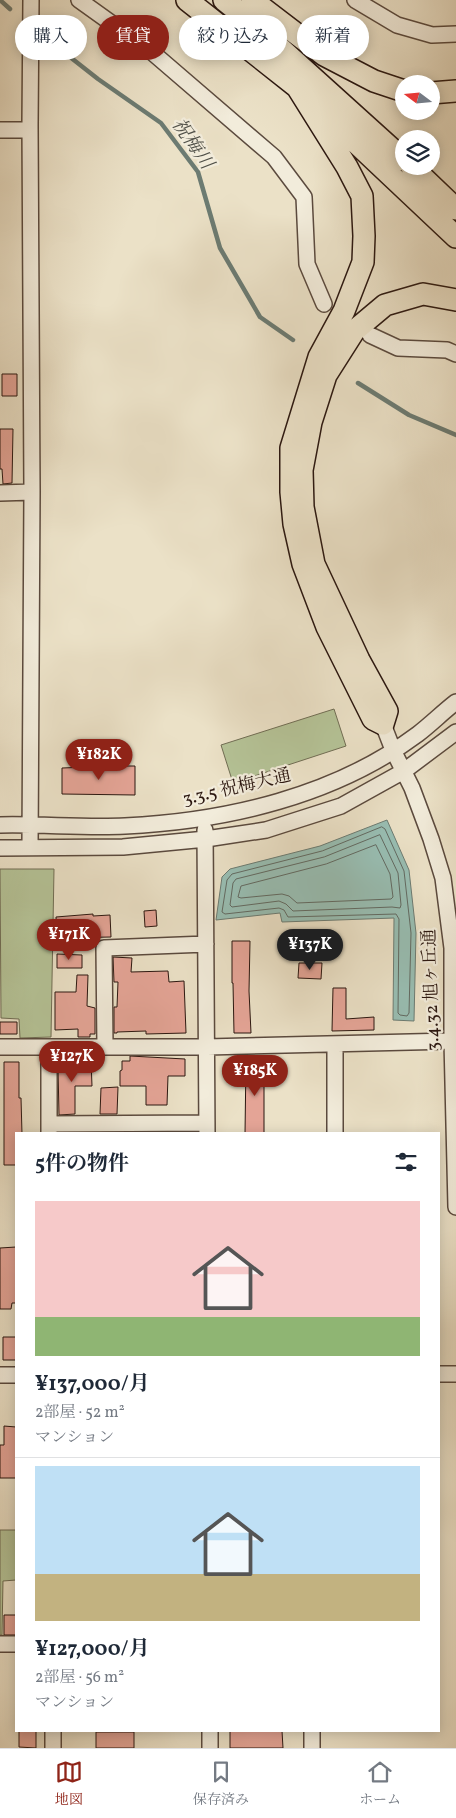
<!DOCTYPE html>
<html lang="ja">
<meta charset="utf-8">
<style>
:root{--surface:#fff;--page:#f2f2f3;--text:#1f2937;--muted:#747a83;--line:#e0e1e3;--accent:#8f2418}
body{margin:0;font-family:Vollkorn,"Noto Serif JP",serif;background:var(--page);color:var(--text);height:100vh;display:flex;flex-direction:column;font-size:19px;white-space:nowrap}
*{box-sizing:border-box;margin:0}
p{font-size:16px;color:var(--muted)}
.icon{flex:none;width:28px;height:28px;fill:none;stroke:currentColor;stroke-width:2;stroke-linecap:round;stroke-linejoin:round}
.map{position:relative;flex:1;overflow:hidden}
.side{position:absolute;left:15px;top:1132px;width:425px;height:600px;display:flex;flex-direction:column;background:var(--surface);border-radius:0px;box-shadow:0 2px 12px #0003}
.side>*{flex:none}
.top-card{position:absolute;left:15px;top:15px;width:426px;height:45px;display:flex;gap:10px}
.needle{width:32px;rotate:286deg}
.tools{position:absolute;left:395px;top:75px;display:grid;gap:10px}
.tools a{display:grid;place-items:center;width:45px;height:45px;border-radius:50%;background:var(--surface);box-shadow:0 2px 12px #0003;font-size:25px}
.price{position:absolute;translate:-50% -42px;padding:0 11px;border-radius:18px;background:var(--accent);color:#fff;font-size:16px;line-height:32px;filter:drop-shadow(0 1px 2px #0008)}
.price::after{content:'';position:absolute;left:50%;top:30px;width:15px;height:11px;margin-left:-8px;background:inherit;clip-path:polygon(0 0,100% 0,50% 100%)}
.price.selected{background:#222;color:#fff}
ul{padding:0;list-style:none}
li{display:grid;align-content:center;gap:10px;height:265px;padding:0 20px}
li+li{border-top:1px solid var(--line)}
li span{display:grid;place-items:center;height:155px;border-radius:0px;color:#555}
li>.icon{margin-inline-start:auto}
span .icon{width:90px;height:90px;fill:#fffc;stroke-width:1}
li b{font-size:21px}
h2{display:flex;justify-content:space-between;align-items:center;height:60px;padding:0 20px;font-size:21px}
.pill{padding:0 18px;border-radius:22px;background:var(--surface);box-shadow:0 2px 12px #0003;font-size:18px;line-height:45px}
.pill.selected{background:var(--accent);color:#fff}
.menu{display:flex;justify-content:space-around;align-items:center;height:70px;border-top:1px solid var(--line);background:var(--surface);font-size:14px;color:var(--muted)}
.menu a{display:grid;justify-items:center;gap:2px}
.menu .selected{color:var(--accent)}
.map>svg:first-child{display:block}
</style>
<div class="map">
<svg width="456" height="1748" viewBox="0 0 456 1748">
<rect width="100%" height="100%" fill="#ebe1c7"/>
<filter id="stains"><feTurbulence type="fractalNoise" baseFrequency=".004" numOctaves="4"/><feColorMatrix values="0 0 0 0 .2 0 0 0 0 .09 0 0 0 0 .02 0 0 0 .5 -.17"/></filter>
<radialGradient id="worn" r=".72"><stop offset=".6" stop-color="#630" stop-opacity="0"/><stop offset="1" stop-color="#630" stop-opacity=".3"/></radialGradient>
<path fill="#b5c397" stroke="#706d54" d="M334 709 346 746 233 783 221 745Z
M0 869H54L51 1037 20 1038 19 1019 1 1018Z
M0 1530H16V1580L3 1581 2 1635H0Z"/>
<path fill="#98beb3" stroke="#6c7b72" d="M387 820 409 870 416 933 414 1021 393 1020 394 918 282 922 280 913 216 920 222 877 230 869 320 846Z"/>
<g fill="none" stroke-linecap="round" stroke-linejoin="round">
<path stroke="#626a62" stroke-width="1" d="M382 827 385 829 404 871 411 933 409 1013 407 1016 400 1015 398 1013 399 919 396 914 288 917 284 910 279 908 225 914 222 912 227 880 232 874 322 851Z
M380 835 398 873 401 905 400 908 392 907 293 911 286 904 279 901 232 907 230 905 233 883 236 879 324 857Z
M376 845 390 874 393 897 391 899 297 903 289 896 282 894 241 898 238 897 241 886 326 864Z"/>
<path stroke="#6c7b72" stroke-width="4.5" d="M0 0 10 9
M56 46 98 79 161 123 198 172 220 248 260 317 293 340
M358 383 409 415 456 435"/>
</g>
<path fill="#e4a496" stroke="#2b1710" d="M2 374H17V396H2Z
M0 429H13L12 483 3 484 2 469H0Z
M114 766H135V795L62 794V768Z
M156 910 157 926 145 927 144 911Z
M93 914V916L110 915 111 937 57 938 56 917Z
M232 941H250L249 991 251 1033H234L233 983H232Z
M57 954 82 955V968H57Z
M113 957 132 958 131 972 168 971 169 982 184 981 186 1033 146 1034V1031L117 1032V1033H114V1007H117L118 982H114Z
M299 963H322L321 979 298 978Z
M77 975H88L87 1006 95 1008V1034H90V1037H78V1029L55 1030V992H76Z
M333 988H346V1019L374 1017V1030L332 1031Z
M0 1022H17V1034H0Z
M130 1056 185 1059V1076H168L167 1105H146V1086H120V1071L122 1070V1061H130Z
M61 1060H91L92 1086H75V1114L59 1115 58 1069H60Z
M246 1060H264V1134H245Z
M4 1062H19V1098H21L22 1134H16V1165H4Z
M118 1087 117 1114H100L101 1088Z
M16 1247V1303H12L11 1309H0V1248Z
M3 1337H16V1360H3Z
M4 1426 16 1427V1478H0V1445H4Z
M4 1615H16V1635H4Z
M19 1731H36V1748L19 1747Z
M230 1731H282L283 1748H230Z
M96 1732H134V1748H96Z"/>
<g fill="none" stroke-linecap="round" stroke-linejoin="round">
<g stroke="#5b4a3e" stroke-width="18">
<path id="minor" d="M79 0 153 53 274 157 304 197 307 264 324 304
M355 0 397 25 432 35 456 34
M0 130H30
M370 335 398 348 447 350 456 354
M0 493 32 492
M383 724 393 750 412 788 431 839 443 878 452 948V1041L456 1207
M0 825C42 824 84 828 125 826 227 821 335 796 418 734 431 724 443 712 456 702
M205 830 207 1134
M30 847 32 492 30 125 31 0
M0 848 123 847 206 839 266 830 341 806 404 771 456 732
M335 1045V1134
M0 1047H207L452 1041
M49 1047V1134
M105 1047 104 948 206 944
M49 1124 207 1123
M439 1374H456
M0 1375H16
M0 1644H16
M53 1731V1748
M210 1731V1748
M312 1731V1748"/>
</g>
<g stroke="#2b1710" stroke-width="24">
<path id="highway" d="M187 0 297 87 456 237
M224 0 249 20 404 160
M252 0 324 55 374 81 404 91
M297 87 347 167 362 196 364 236 363 262 344 311 319 357 291 448V492L294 524 303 564 327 627 373 719 383 724 387 711 359 660 314 564 303 507 302 470 311 422 326 375 354 331 385 305 423 294 456 300
M431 93 456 91
M411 166 456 209"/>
</g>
<use href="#minor" stroke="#f2ecdb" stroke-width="15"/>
<use href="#highway" stroke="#ebe1c7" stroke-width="21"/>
</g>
<g text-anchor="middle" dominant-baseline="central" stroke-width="4.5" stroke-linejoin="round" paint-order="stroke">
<g font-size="18" fill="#2b1710" stroke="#f2ecdb">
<text transform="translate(237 788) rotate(-13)">3.3.5 祝梅大通</text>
<text transform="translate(432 990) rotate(-92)">3.4.32 旭ヶ丘通</text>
</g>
<g font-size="19" font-style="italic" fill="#515149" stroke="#f2ecdb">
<text transform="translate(192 144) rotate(55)">祝梅川</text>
</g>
</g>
<rect width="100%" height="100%" filter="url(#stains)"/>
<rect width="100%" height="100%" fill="url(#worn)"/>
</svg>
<div class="tools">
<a><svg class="needle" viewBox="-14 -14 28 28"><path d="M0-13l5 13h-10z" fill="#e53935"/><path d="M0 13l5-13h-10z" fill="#747a83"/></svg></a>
<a><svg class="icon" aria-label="layers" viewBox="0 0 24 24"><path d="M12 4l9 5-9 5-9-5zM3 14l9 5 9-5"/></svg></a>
</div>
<b class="price" style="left:99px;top:781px">¥182K</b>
<b class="price" style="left:69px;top:961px">¥171K</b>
<b class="price selected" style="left:310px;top:971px">¥137K</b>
<b class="price" style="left:72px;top:1083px">¥127K</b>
<b class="price" style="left:255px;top:1097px">¥185K</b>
<div class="top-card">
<a class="pill">購入</a>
<a class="pill selected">賃貸</a>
<a class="pill">絞り込み</a>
<a class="pill">新着</a>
</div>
<section class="side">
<h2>5件の物件<svg class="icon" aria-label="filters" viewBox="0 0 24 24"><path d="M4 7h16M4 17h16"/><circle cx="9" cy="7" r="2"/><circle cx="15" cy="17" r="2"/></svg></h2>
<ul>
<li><span style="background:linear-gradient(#f6c9c9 75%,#8fb573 0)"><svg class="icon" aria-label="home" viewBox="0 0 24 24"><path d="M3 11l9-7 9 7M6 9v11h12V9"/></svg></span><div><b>¥137,000/月</b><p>2部屋 · 52 m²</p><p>マンション</p></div></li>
<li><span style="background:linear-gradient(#bfe0f5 70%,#c2b280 0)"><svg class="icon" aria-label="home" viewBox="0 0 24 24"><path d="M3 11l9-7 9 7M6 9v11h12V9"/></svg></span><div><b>¥127,000/月</b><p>2部屋 · 56 m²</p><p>マンション</p></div></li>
</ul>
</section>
</div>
<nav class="menu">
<a class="selected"><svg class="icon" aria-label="map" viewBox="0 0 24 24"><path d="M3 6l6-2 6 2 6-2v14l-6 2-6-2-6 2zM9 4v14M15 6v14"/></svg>地図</a>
<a><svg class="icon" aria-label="saved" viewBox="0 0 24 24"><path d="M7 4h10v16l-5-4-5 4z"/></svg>保存済み</a>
<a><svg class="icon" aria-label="home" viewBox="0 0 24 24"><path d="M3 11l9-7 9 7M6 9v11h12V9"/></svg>ホーム</a>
</nav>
